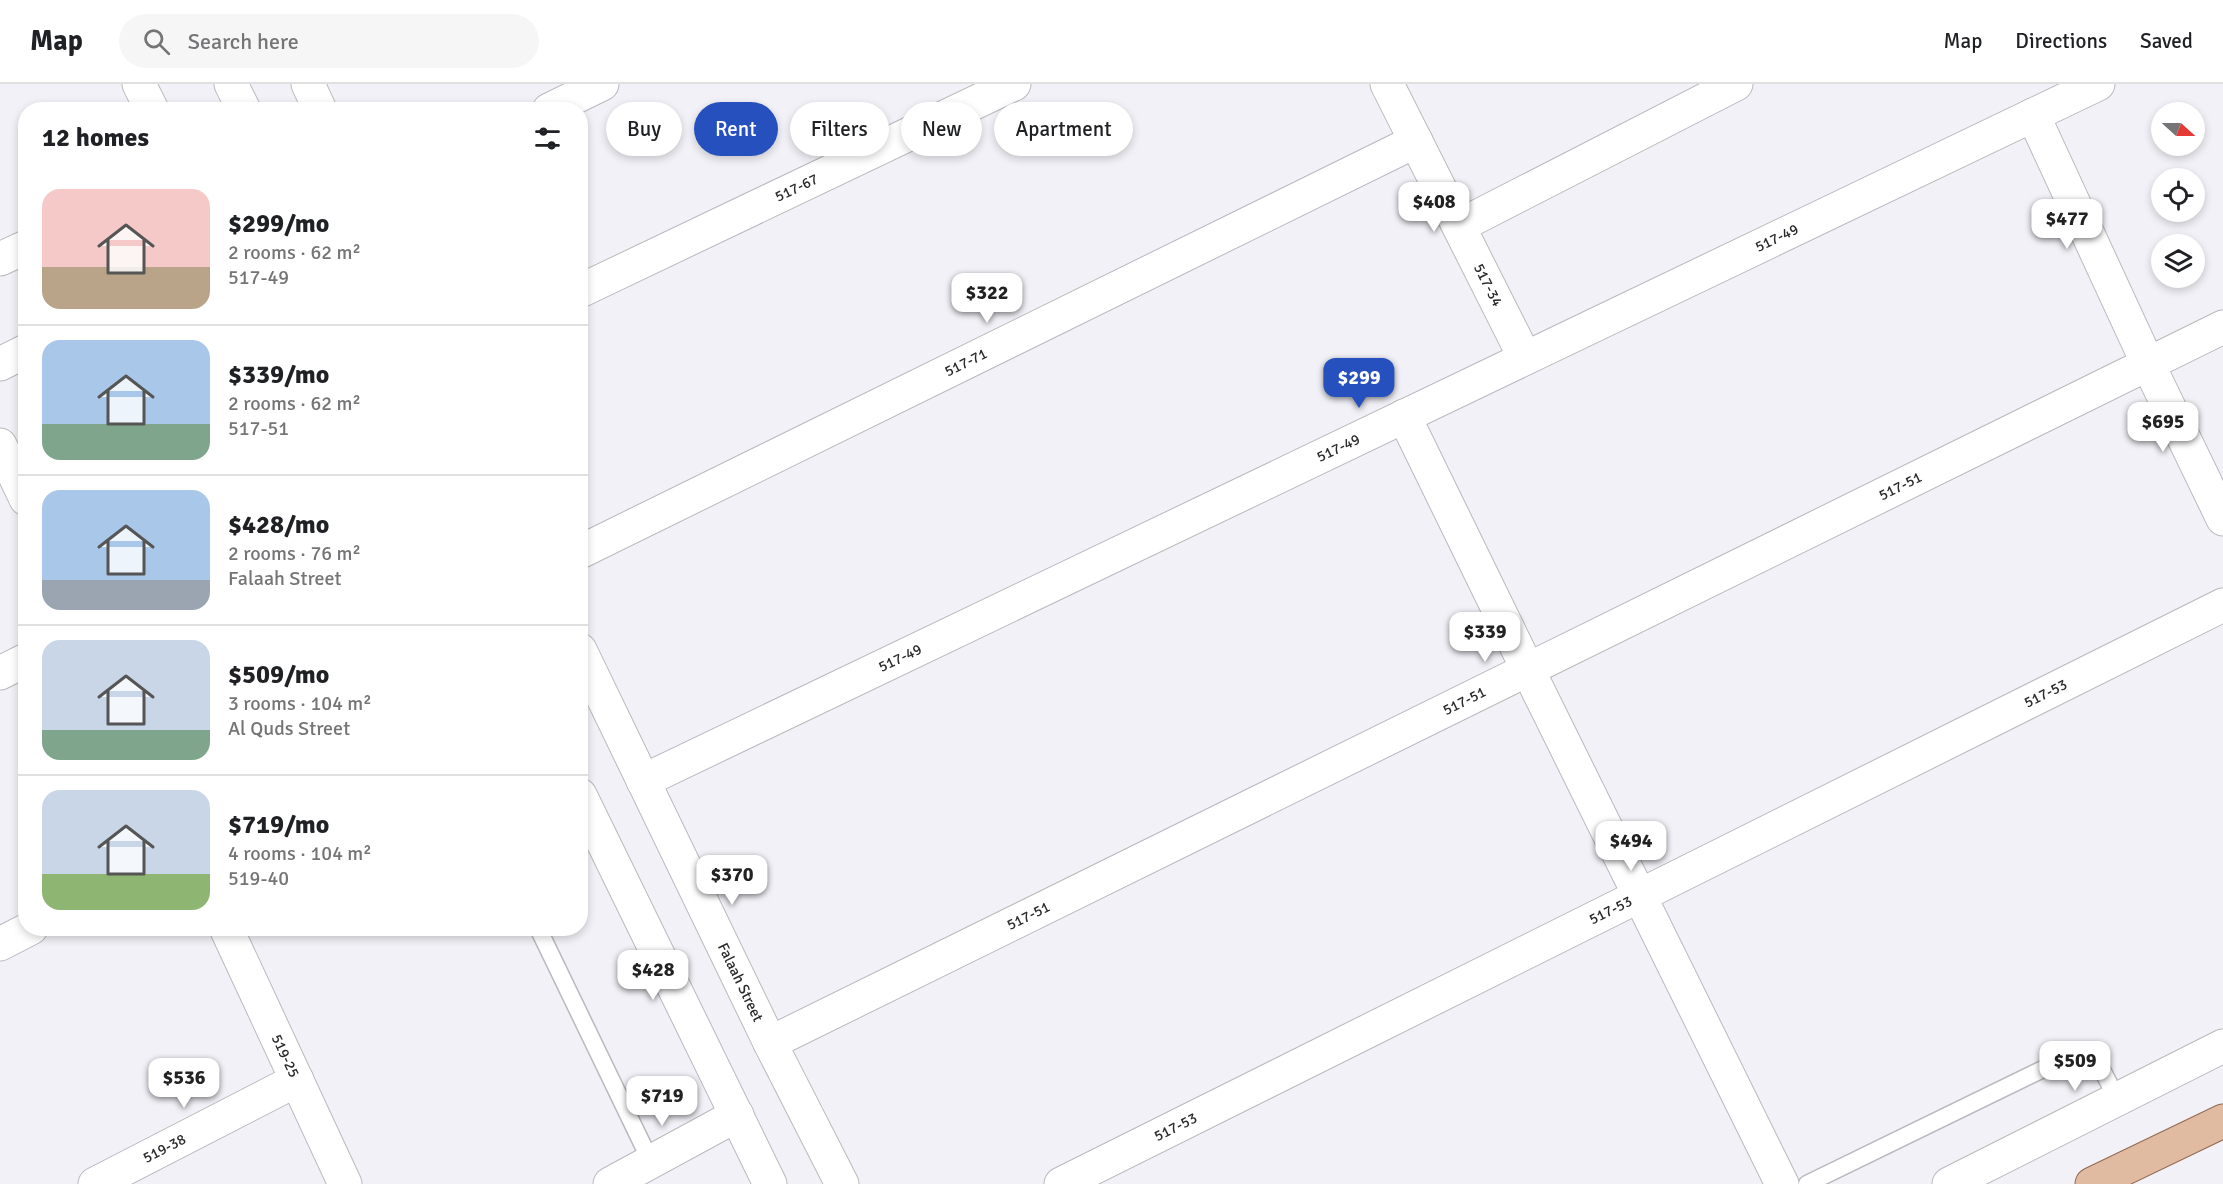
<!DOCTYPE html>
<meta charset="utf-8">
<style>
:root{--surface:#fff;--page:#f6f6f6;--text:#202124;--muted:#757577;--line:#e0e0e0;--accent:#2550be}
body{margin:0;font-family:Signika,sans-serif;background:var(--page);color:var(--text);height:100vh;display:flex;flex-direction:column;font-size:22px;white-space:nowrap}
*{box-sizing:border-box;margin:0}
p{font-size:20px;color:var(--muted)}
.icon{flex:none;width:33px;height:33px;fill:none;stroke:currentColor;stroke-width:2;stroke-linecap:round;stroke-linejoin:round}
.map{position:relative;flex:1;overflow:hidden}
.panel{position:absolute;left:18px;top:18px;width:570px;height:834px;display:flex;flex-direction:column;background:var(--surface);border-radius:24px;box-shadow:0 3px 9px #0003}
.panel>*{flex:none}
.guide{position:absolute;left:606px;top:18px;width:570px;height:54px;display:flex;gap:12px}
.needle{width:39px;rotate:111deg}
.controls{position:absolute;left:2151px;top:18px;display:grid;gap:12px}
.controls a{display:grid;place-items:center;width:54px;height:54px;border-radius:50%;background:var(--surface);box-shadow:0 3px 9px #0003;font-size:30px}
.price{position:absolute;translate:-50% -51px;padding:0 14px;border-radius:12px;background:#fff;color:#222;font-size:20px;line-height:39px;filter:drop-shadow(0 2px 3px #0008)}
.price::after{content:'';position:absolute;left:50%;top:36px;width:18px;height:14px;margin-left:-9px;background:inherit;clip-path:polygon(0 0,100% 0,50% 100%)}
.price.current{background:var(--accent);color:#fff}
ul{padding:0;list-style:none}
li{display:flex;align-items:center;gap:18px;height:150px;padding:0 24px}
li+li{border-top:2px solid var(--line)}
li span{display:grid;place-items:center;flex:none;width:168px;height:120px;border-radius:18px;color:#555}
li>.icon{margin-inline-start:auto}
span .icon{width:72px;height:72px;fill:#fffc;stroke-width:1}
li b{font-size:26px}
h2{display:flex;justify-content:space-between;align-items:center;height:72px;padding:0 24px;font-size:26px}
.pill{padding:0 21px;border-radius:27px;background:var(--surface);box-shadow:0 3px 9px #0003;font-size:21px;line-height:54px}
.pill.current{background:var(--accent);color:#fff}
header{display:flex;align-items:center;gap:36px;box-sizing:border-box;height:84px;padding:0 30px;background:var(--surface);border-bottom:2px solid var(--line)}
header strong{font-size:28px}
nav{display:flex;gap:33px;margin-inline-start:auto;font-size:21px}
.search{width:420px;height:54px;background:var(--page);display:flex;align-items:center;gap:15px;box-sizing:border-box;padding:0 21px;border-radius:33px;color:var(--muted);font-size:22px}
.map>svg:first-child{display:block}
</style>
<header>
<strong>Map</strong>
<div class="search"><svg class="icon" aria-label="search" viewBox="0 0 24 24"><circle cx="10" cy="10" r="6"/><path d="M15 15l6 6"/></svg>Search here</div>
<nav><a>Map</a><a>Directions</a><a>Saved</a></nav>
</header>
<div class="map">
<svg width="2223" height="1100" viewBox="0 0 2223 1100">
<rect width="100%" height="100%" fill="#f1f1f7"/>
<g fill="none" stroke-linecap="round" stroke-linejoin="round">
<g stroke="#b9b9be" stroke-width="19">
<path id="lane" d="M538 844 651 1078
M1807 1100 2078 968 2096 974 2117 1015"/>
</g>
<g stroke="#b9b9be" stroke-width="35">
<g id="street">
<path d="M139 0 152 26"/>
<path id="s1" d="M1387 0 1525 274"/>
<path d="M549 26 602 0"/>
<path d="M2033 31 2148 280 2223 435"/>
<path d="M1459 142 1736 0"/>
<path id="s2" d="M580 207 1014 0"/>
<path d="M1404 332 1528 586 1782 1100"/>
<path d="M0 361 26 415"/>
<path id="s3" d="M580 468 1416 57"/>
<path d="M0 589 26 576"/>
<path id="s4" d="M643 697 2098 0"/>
<path id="s5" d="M226 844 345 1100"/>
<path d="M0 860 31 844"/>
<path id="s6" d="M770 959 2223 243"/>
<path id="s7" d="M95 1100 297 996"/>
<path d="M610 1100 737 1031"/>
<path id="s8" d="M1061 1100 2223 521"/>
<path d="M1949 1100 2223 962"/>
</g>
</g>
<g stroke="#b9b9be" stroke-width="35">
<g id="secondary">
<path d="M231 0 244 26"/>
<path d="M308 0 320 26"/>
<path d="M0 175 26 163"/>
<path d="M0 280 26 267"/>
<path id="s9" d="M580 566 770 959 842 1100"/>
<path d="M580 711 770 1100"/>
</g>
</g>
<g stroke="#936a50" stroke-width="35">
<path id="primary" d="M2092 1100 2223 1037"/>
</g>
<use href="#lane" stroke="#fff" stroke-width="16"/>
<use href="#street" stroke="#fff" stroke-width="33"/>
<use href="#secondary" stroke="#fff" stroke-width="33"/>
<use href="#primary" stroke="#e0baa1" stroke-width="33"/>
</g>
<g text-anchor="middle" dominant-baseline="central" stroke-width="5" stroke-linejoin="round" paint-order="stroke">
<g font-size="15" fill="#2a2a2c" stroke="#fff">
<text stroke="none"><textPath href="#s2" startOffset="240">517-67</textPath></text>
<text stroke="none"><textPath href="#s4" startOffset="1257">517-49</textPath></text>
<text stroke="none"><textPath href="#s1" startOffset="225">517-34</textPath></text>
<text stroke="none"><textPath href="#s3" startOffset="430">517-71</textPath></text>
<text stroke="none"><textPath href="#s4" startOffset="771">517-49</textPath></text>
<text stroke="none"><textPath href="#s6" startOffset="1260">517-51</textPath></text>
<text stroke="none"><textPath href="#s4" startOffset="285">517-49</textPath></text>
<text stroke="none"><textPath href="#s8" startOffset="1100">517-53</textPath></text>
<text stroke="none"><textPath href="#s6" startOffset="774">517-51</textPath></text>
<text stroke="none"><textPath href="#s8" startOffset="614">517-53</textPath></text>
<text stroke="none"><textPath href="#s6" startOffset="288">517-51</textPath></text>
<text stroke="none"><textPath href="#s9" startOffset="369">Falaah Street</textPath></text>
<text stroke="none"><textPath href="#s5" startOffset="141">519-25</textPath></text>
<text stroke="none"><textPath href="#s8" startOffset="128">517-53</textPath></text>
<text stroke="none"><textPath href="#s7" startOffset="78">519-38</textPath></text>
</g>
</g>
</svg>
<div class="controls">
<a><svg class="needle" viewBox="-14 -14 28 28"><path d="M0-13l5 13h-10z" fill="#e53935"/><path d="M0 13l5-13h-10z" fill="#757577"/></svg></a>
<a><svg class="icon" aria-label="locate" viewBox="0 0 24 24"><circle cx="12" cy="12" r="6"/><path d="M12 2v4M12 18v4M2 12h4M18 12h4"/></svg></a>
<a><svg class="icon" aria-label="layers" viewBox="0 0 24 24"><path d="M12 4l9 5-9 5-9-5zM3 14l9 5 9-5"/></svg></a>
</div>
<b class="price" style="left:1434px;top:149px">$408</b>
<b class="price" style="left:2067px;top:166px">$477</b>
<b class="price" style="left:987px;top:240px">$322</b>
<b class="price current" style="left:1359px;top:325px">$299</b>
<b class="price" style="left:2163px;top:369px">$695</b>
<b class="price" style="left:1485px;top:579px">$339</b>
<b class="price" style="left:1631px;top:788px">$494</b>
<b class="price" style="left:732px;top:822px">$370</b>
<b class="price" style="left:653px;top:917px">$428</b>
<b class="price" style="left:2075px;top:1008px">$509</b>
<b class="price" style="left:184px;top:1025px">$536</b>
<b class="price" style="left:662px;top:1043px">$719</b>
<div class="guide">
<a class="pill">Buy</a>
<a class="pill current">Rent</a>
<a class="pill">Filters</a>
<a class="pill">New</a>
<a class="pill">Apartment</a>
</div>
<section class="panel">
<h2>12 homes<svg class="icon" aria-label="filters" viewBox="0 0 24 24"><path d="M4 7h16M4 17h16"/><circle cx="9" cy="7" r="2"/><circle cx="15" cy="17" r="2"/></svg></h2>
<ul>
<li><span style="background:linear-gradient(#f6c9c9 65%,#b9a48a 0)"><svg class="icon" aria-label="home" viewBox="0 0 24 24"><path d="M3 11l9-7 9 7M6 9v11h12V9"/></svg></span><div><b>$299/mo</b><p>2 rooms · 62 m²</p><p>517-49</p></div></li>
<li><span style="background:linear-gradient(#a9c7e8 70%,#7fa58c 0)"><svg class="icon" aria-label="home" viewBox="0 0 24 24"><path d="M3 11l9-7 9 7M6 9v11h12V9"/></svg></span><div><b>$339/mo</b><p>2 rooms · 62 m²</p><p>517-51</p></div></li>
<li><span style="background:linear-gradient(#a9c7e8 75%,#9aa5b1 0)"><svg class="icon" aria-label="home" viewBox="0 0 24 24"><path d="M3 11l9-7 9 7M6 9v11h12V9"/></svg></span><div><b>$428/mo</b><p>2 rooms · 76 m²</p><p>Falaah Street</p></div></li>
<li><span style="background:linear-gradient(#c9d6e8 75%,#7fa58c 0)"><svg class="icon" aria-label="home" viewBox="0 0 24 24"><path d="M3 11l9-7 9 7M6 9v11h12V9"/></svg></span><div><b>$509/mo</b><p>3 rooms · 104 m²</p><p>Al Quds Street</p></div></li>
<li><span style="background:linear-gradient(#c9d6e8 70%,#8fb573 0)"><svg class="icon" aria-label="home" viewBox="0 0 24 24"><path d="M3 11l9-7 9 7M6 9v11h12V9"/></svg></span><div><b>$719/mo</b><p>4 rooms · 104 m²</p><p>519-40</p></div></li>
</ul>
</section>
</div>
